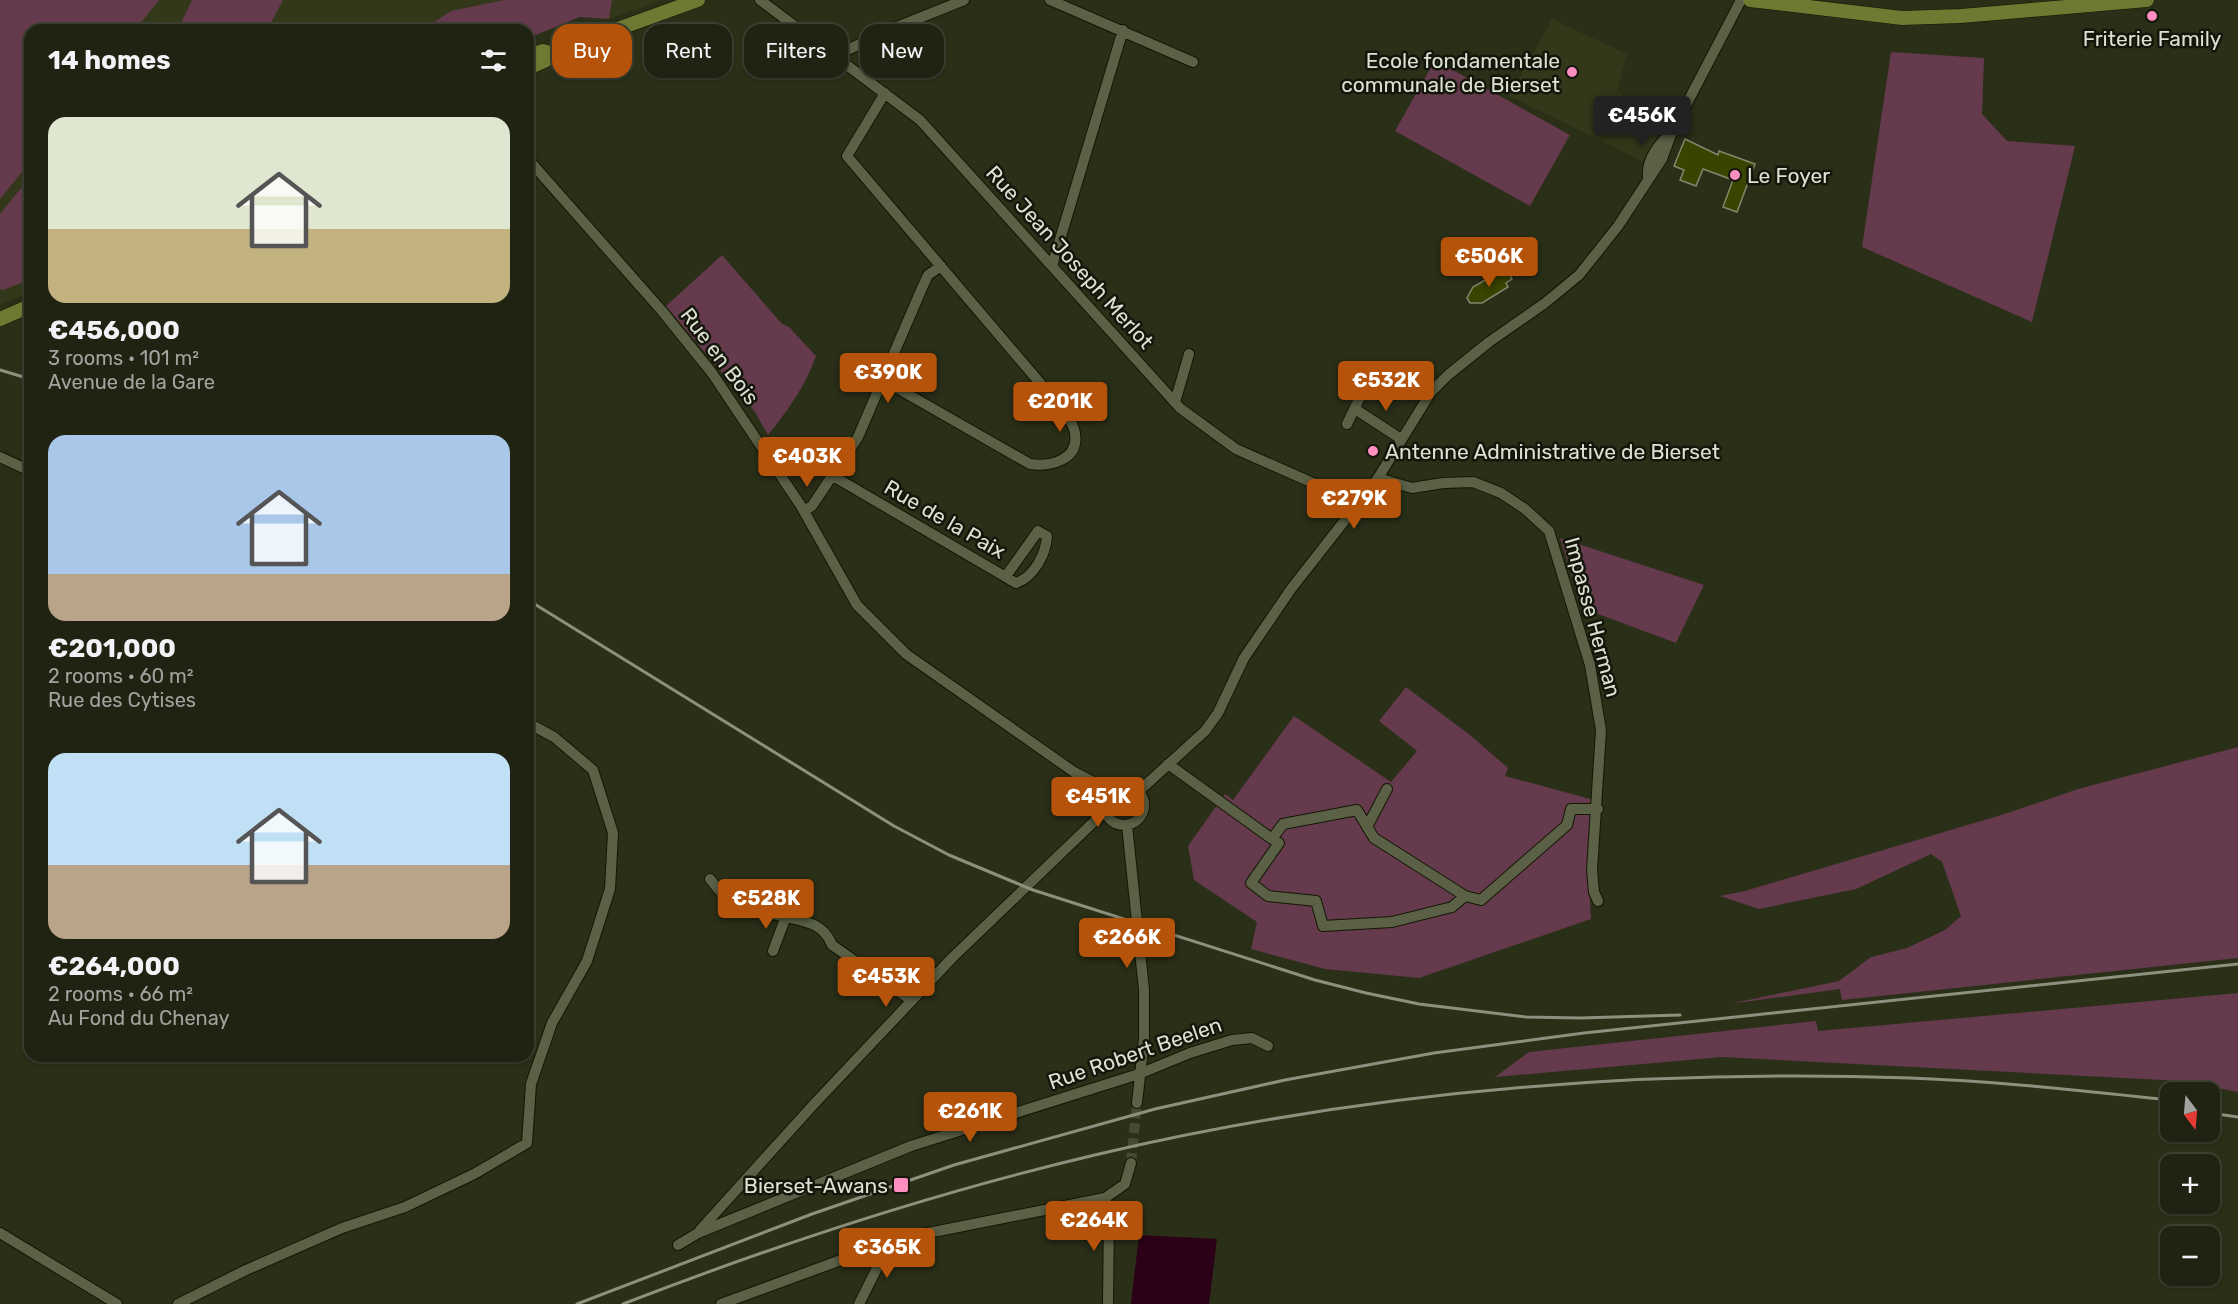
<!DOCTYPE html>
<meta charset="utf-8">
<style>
:root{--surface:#202312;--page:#282b1b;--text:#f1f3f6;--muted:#a2a49f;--line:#3d4032;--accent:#b45309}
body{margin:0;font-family:Rubik,sans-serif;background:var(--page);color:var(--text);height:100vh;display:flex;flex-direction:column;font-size:22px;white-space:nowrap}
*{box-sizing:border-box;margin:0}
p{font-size:20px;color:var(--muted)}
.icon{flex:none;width:33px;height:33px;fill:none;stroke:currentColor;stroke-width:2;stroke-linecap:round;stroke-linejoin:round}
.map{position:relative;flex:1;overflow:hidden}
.details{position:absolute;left:24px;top:24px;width:510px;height:1038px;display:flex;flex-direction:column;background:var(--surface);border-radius:18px;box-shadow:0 2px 4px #0004,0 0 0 2px var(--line)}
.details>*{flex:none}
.hud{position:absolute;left:552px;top:24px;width:570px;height:54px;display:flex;gap:12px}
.needle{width:39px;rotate:164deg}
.fabs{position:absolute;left:2160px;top:1082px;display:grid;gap:12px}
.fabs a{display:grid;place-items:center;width:60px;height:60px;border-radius:12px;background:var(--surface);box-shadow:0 2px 4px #0004,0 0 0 2px var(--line);font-size:30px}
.price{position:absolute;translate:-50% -51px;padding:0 14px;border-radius:6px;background:var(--accent);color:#fff;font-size:20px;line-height:39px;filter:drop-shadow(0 2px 3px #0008)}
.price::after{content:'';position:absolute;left:50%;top:36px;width:18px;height:14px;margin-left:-9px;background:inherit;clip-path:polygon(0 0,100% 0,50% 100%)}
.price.active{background:#222;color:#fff}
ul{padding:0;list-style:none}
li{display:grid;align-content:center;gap:12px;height:318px;padding:0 24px}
li span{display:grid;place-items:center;height:186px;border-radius:18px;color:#555}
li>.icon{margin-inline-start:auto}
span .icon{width:108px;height:108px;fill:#fffc;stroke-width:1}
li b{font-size:26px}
h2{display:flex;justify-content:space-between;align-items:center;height:72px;padding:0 24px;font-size:26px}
.chip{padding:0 21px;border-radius:18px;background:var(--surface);box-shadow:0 2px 4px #0004,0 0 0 2px var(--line);font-size:21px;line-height:54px}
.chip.active{background:var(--accent);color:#fff}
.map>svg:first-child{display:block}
</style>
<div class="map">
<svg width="2238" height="1304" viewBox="0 0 2238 1304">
<rect width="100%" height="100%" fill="#2a2f18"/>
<path fill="#323819" d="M0 0H662L609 19 580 17 528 38V30H30V292L0 305Z
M1552 19 1627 54 1617 91 1667 122 1642 161 1509 96Z"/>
<path fill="#643a4c" d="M0 0H159L135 30H30V162L0 199Z
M192 0H283L267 30H178Z
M504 0H612L609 19 580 17 528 38V30H422L451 11Z
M1891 52 1984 58 1982 114 2007 141 2075 146 2032 322 1862 247Z
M1435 60 1570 135 1530 206 1395 131Z
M30 177V272L21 283 3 290 0 289V214Z
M722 255 782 324 789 327 816 356C805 387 788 410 768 435L755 412 666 306Z
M1560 538 1704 585 1676 643 1582 608Z
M1406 687 1470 735 1508 768 1505 776 1594 800 1588 861 1591 919 1419 978 1325 969 1251 949 1257 922 1194 880 1188 846 1225 794 1233 800 1294 716 1391 782 1417 751 1379 721Z
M2238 747V958L1842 1000 1840 989 1729 1004 1839 981 1871 957 1907 948 1945 930 1961 916 1942 862 1931 854 1856 889 1759 909 1720 896 1745 891 2008 813 2078 789Z
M2238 993V1092L2182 1081 1722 1057 1495 1077 1529 1052 1816 1021 1818 1031Z"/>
<path fill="#2c0017" d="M1139 1235 1217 1239 1209 1304H1131Z"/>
<path fill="#394400" stroke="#81886d" stroke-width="1.5" d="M1685 139 1718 155 1719 151 1755 164 1737 212 1723 207 1733 180 1703 169 1696 186 1680 180 1684 170 1674 166Z
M1508 271 1512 279 1506 283 1508 287 1482 303H1470L1467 298 1473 287 1499 272 1501 275Z"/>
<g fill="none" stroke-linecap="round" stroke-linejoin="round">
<path stroke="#454a34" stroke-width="10" stroke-dasharray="10 5" stroke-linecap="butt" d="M1131 1163 1137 1103"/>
<g stroke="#131702" stroke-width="12">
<path id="minor" d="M760 0 920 120 1180 408 1236 449 1358 503
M1050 0 1193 62
M837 55 887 31 964 0
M528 159 662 311 712 373 801 506 857 605 906 654 1074 772 1109 790
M1648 177C1646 160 1659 143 1672 132
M1052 266 1123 30
M883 380 1030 464C1050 467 1079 460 1075 434 1075 428 1070 421 1068 416L847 156 885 93
M1175 402 1189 354
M1355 409 1401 439
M1347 424 1363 391
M0 457 30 471
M833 476 1016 583C1034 577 1046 554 1047 536L1038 531 1006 576
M1378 478 1412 488 1443 483 1473 482 1501 493 1525 509 1549 531 1590 665 1601 730 1592 870 1594 892 1598 901
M804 511 812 506 858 437 922 288 928 275 941 266
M1168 764 1272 839
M1104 805a20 20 0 1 1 40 0a20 20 0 1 1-40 0Z
M1139 791 1205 731 1218 713 1244 658 1291 589 1378 478 1431 392 1448 375 1489 342 1545 303 1579 275 1618 226 1662 159 1672 132 1741 0
M1127 825 1144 990V1039L1137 1103
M1367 827 1387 789
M710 879C715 885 720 893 726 897 753 915 781 913 809 923 820 926 828 935 832 945L912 1001
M1465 896 1374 838 1357 810 1283 824 1272 839 1279 843 1251 883 1268 896 1316 901 1323 926 1392 922 1452 907 1465 896 1481 900 1567 825 1571 809H1598
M773 951 785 919
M1105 1198 1109 1212 1108 1304
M700 1230 815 1103 952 958 1104 812
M0 1233 117 1304
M678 1245 698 1233 911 1146 1139 1074 1190 1053 1232 1040 1252 1038 1268 1046
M178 1304 246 1270 342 1228 405 1207 474 1174 527 1143 531 1084 552 1023 587 961 610 889 613 833 593 770 554 737 528 723
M721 1304 882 1245 923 1234 1105 1198 1125 1184 1131 1163
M859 1304 881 1260 882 1245"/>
</g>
<g stroke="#131702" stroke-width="15">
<path id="major" d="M1750 0 1902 18 1961 16 2147 0
M528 56 543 51 551 53 698 0
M528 68 546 60 551 53
M0 319 30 306"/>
</g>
<use href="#minor" stroke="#5a6147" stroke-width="10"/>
<use href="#major" stroke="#6c7a32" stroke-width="14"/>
<path stroke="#8c907e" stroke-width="3" d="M0 370 30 379
M528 600 894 826 949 855 1033 890 1315 980 1366 993 1419 1004 1526 1017 1580 1018 1680 1015
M2210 1113 2238 1117
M577 1304 812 1214 954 1165 1155 1109 1285 1080 1434 1053 1584 1033 2238 964
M623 1304C778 1244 937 1192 1099 1154 1363 1092 1639 1069 1910 1078 1997 1081 2084 1091 2170 1100"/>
</g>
<g fill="#fd8ec0" stroke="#14160c" stroke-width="2">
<circle cx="2152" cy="16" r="6"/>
<circle cx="1572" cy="72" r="6"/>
<circle cx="1735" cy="175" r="6"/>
<circle cx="1373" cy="451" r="6"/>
<rect x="893" y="1177" width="16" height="16" rx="3"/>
</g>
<g text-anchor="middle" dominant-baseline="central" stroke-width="5" stroke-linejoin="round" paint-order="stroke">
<g font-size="21" fill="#dde1d2" stroke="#14160c" text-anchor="end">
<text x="2152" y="38" text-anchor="middle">Friterie Family</text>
<text x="1560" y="60">Ecole fondamentale<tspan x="1560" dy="24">communale de Bierset</tspan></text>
<text x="1747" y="175" text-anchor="start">Le Foyer</text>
<text x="1385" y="451" text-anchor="start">Antenne Administrative de Bierset</text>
<text x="888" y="1185">Bierset-Awans</text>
</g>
<g font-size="21" fill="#dde1d2" stroke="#14160c">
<text transform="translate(1070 257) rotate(48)">Rue Jean Joseph Merlot</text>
<text transform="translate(720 356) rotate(53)">Rue en Bois</text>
<text transform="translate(945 519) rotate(30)">Rue de la Paix</text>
<text transform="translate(1593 617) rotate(75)">Impasse Herman</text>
<text transform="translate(1135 1053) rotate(-19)">Rue Robert Beelen</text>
</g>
</g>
</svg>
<div class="fabs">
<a><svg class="needle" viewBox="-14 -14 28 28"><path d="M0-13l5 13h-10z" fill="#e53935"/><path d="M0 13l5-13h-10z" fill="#a2a49f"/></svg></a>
<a>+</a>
<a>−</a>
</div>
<b class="price active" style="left:1642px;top:147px">€456K</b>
<b class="price" style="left:1489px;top:288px">€506K</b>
<b class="price" style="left:888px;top:404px">€390K</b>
<b class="price" style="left:1386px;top:412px">€532K</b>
<b class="price" style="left:1060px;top:433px">€201K</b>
<b class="price" style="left:807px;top:488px">€403K</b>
<b class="price" style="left:1354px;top:530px">€279K</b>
<b class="price" style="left:1098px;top:828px">€451K</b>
<b class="price" style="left:766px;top:930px">€528K</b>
<b class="price" style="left:1127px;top:969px">€266K</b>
<b class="price" style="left:886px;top:1008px">€453K</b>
<b class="price" style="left:970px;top:1143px">€261K</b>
<b class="price" style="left:1094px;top:1252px">€264K</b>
<b class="price" style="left:887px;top:1279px">€365K</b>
<div class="hud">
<a class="chip active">Buy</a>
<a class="chip">Rent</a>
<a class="chip">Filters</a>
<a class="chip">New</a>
</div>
<section class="details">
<h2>14 homes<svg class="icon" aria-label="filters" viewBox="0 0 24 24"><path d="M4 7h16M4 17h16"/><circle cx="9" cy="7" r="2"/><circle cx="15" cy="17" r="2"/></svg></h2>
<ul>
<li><span style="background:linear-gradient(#dfe7d0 60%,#c2b280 0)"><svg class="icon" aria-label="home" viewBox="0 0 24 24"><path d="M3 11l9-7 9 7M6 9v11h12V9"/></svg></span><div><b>€456,000</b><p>3 rooms · 101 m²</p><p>Avenue de la Gare</p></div></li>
<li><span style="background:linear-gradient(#a9c7e8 75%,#b9a48a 0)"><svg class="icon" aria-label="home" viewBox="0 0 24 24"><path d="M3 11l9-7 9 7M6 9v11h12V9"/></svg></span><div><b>€201,000</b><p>2 rooms · 60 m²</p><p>Rue des Cytises</p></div></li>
<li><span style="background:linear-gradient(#bfe0f5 60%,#b9a48a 0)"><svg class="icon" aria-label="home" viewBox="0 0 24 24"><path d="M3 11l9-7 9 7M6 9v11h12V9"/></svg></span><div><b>€264,000</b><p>2 rooms · 66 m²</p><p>Au Fond du Chenay</p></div></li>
</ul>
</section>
</div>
